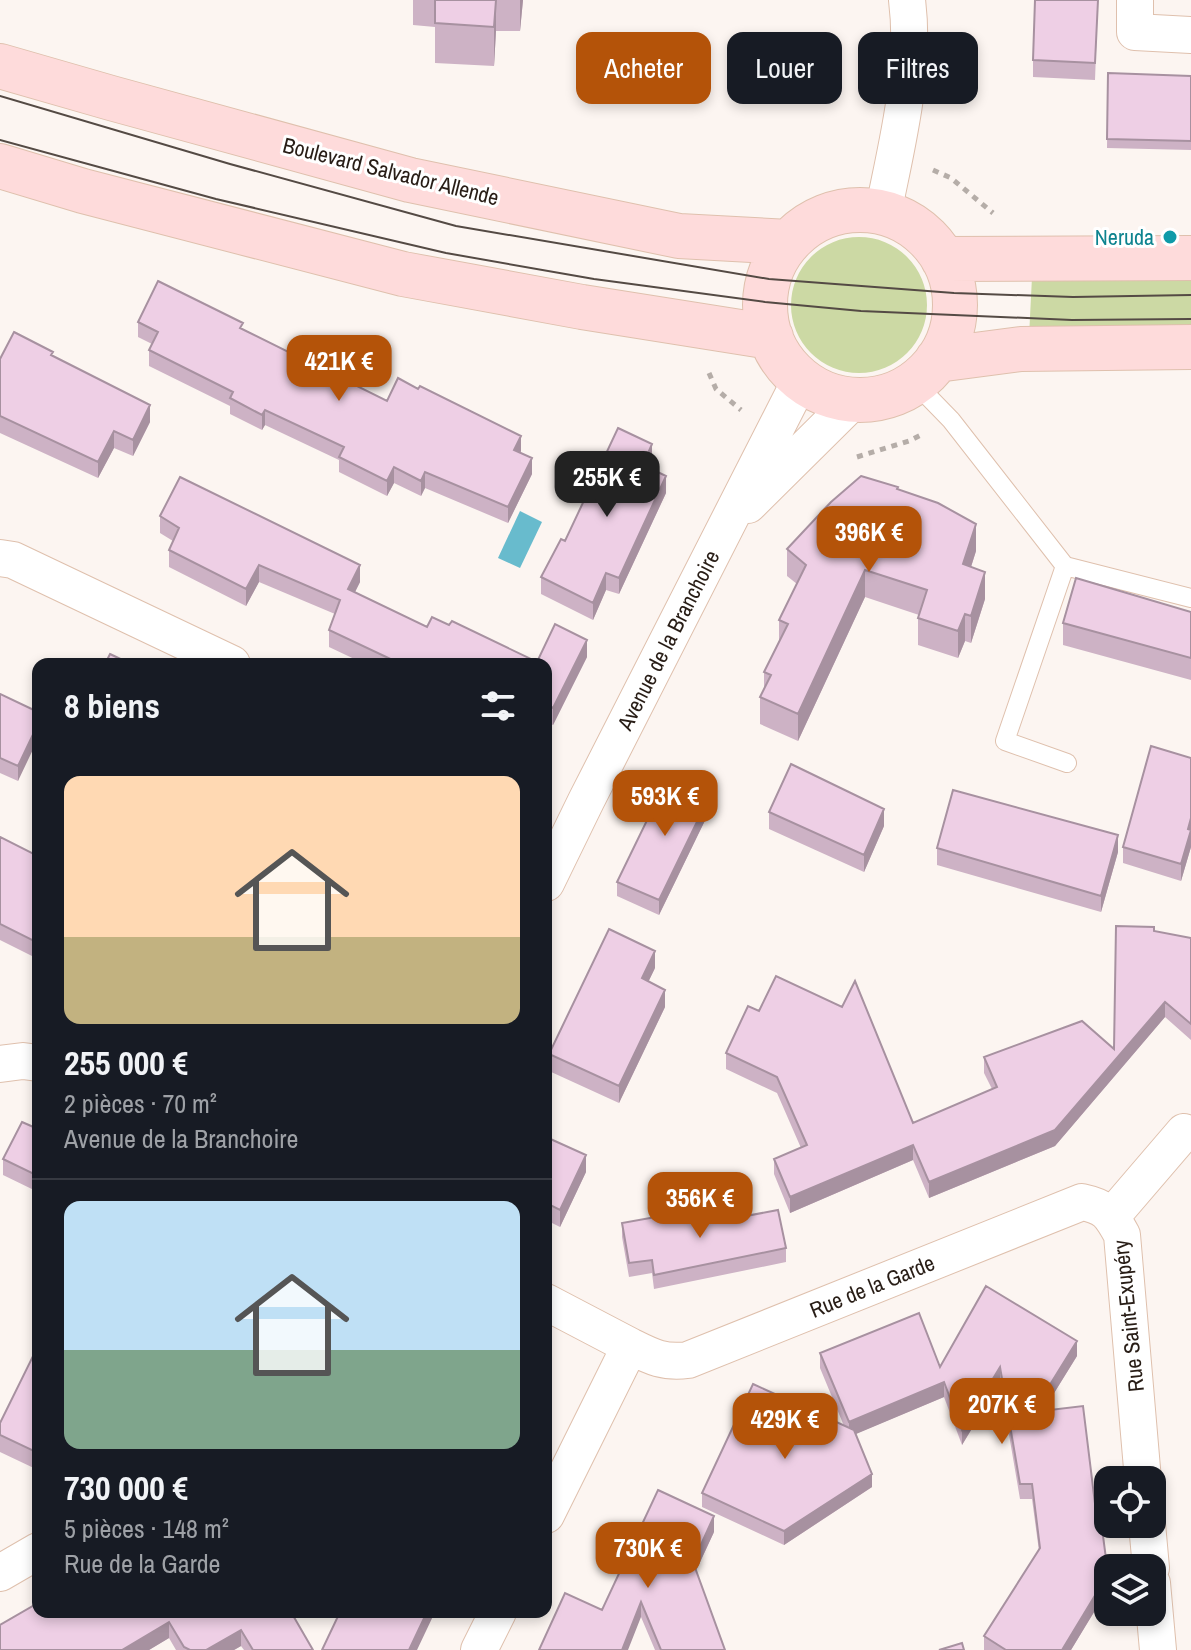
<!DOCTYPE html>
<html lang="fr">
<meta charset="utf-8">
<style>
:root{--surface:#171b24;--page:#242831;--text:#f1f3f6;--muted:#9ea1a6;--line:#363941;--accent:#b45309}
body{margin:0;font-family:"Archivo Narrow",sans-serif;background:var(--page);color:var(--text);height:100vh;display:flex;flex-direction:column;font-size:30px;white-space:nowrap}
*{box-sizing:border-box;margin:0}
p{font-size:26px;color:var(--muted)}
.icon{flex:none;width:44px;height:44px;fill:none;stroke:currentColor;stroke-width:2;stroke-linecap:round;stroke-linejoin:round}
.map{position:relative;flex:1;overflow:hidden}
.sheet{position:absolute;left:32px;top:658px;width:520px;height:960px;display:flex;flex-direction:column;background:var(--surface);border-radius:16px;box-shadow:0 4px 12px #0003}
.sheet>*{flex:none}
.hud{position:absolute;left:576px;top:32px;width:494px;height:72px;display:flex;gap:16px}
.buttons{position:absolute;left:1094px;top:1466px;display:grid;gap:16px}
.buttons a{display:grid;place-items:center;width:72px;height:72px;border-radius:16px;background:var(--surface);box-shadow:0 4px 12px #0003;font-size:40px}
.price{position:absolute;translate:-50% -68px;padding:0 18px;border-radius:16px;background:var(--accent);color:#fff;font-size:26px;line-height:52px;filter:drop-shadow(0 2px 4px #0008)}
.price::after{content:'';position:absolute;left:50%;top:48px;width:24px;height:18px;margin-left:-12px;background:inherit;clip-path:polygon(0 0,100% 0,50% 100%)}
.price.current{background:#222;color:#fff}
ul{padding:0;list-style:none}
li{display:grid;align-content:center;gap:16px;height:424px;padding:0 32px}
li+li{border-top:2px solid var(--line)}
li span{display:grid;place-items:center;height:248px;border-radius:16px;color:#555}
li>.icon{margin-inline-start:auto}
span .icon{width:144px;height:144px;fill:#fffc;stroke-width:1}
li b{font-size:34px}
h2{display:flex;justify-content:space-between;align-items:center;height:96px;padding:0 32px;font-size:34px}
.pill{padding:0 28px;border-radius:16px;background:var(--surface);box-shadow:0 4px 12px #0003;font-size:28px;line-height:72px}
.pill.current{background:var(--accent);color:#fff}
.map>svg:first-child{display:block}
</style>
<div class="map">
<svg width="1191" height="1650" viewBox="0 0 1191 1650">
<rect width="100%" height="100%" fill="#fcf5f1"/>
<path fill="#ccd9a4" d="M791 305a68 68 0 1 1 136 0a68 68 0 1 1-136 0Z
M1191 273V334L1029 337 1032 277Z"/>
<path fill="#68bbcd" d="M520 511 542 522 520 568 498 558Z"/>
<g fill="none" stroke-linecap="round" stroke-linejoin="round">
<g stroke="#dfc0ad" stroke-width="20">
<path id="lane" d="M914 382 951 420 1065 566 1005 741 1067 763
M1065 566 1191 598"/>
</g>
<g stroke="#dfc0ad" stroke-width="38">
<path id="street" d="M1135 0V32L1191 35
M883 213C897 143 916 72 907 0
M748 505 855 399
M0 558 13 560 232 664
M546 883 586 801 801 379
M0 1064 23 1061 38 1063
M1112 1216 1184 1132
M546 1302 630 1346
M546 1515 630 1346C652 1357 663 1363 688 1360L1082 1202C1106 1207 1110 1213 1122 1235L1143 1480
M1147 1524 1151 1568
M0 1573 38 1551
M1152 1583 1158 1650
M479 1650 498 1612"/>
</g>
<g stroke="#dfc0ad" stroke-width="46">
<path id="secondary" d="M0 66 111 98 410 180 679 236 789 242
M0 166 83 191 403 274 582 307 771 337
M765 305a95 95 0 1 1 190 0a95 95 0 1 1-190 0Z
M943 259 1191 258
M937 360 1021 349 1191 347"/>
</g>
<path stroke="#b5ada8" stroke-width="5" stroke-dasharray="6 6" stroke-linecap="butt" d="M933 170 951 178 993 213
M709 373 716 389 741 410
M857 457 909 441 923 434"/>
<use href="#lane" stroke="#fff" stroke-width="18"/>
<use href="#street" stroke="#fff" stroke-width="36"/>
<use href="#secondary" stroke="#fedbdb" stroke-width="44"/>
<path stroke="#544a44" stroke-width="2" d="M0 96 230 164 456 226 769 279 954 293 1073 297 1191 295
M0 140 216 199 446 253 594 279 765 302 861 311 1072 320 1191 319"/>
</g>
<path fill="#cdb2c5" d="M413 0H523L520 31H496L494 66 435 63V27L413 25Z
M1098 0 1095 80 1033 77V60Z
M1108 73 1191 76V150L1107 148Z
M138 322 243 329 387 401 521 451 520 453 532 474 508 523 425 488 421 496 394 483 387 496 339 472V460L265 425 262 430 230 414V406L149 366V350L152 344 138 337Z
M53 356 150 422 133 456 114 448 98 478 0 433V359Z
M652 461 649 468 666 493 619 594 606 590 593 620 541 594V577L565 541Z
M898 489 976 551 971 567 985 599 971 643 965 641 958 658 918 645V618L919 615 865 597 798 741 760 724V697L764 690V672L779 641V620L797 584 787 576V549Z
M160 516 360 582 355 592 427 627 449 625 537 662 587 657 553 725 546 722V664H365L329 647V630L335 614 259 582 246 606 169 567V550L173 541 160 533Z
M1191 612V680L1063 645V623Z
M0 694 38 712 18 781 0 773Z
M1191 758V847L1181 881 1123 863V847Z
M713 804 659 915 617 896V882L659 813Z
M769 812 884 826 864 872 769 829Z
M0 837 38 856V959L0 940Z
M937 848 1118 852 1101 912 937 865Z
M1154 931 1191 938V1040L1165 1017 1055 1146 929 1198 913 1160 790 1213 774 1174V1159L801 1148 777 1093 726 1069V1053L913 1123 992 1089 984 1073V1057L1114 1049Z
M655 968 648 982 665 1007 619 1103 549 1071V1054Z
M38 1129V1192L3 1175V1159Z
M546 1137 586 1172 560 1227 546 1220Z
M622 1223 698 1225 786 1248V1262L654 1289 652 1273 629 1277 622 1237Z
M38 1351V1470L0 1452V1423Z
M820 1353 940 1367 1077 1356 1043 1411 1098 1528 1108 1569V1589L1071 1650H984V1636L1039 1551 1032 1499H1020L1000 1382 962 1445 944 1397 855 1434 872 1487 784 1545 702 1507V1493L844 1426 820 1368Z
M714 1532 696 1571 725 1650H655L641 1617 602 1610Z
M291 1612 313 1650H244L241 1646 234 1650H176L169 1638 149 1650H0L94 1615Z"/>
<path fill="#a791a0" d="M496 0V31L494 66V27Z
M520 0H523L520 31Z
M150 405V422L133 456V440Z
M265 410V425L262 430V415Z
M114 431V448L98 478V462Z
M521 436V451L514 465V450Z
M652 444V461L643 482V465Z
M532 458V474L508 523V507Z
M394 467V483L387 496V481Z
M425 472V488L421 496V481Z
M666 476V493L619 594V578Z
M976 524V551L963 592V564Z
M259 565V582L246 606V589Z
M360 565V582L348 606V589Z
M865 570V597L798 741V714Z
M985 572V599L971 643V616Z
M606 573V590L593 620V603Z
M965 614V641L958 658V631Z
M587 640V657L553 725V708Z
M38 724V739L18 781V766Z
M713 789V804L659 915V900Z
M884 809V826L864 872V855Z
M1191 818V847L1181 881V864Z
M1118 835V852L1101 912V896Z
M655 951V968L642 995V978Z
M665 990V1007L619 1103V1086Z
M1165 1002V1017L1055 1146 929 1198V1182L1055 1130Z
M913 1145V1160L790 1213V1197Z
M586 1155V1172L560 1227V1210Z
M1077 1341V1356L1033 1427V1412Z
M1000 1367V1382L962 1445V1430Z
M944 1382V1397L849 1437V1422Z
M872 1474V1487L784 1545V1531Z
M714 1516V1532L693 1577V1562Z
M1108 1574V1589L1071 1650H1062Z
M641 1602V1617L628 1650H622Z
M427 1612H435L417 1650H409Z
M169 1622V1638L149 1650H122Z
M241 1630V1646L234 1650H206Z"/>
<path fill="#eecfe5" stroke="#a791a0" stroke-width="2" d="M435 0H496L494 27 435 23Z
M1035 0H1098L1095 63 1033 60Z
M1108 73 1191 76V141L1107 139Z
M158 281 243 323 240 328 387 401 398 378 418 389 420 386 521 436 514 450 532 458 508 507 425 472 421 481 394 467 387 481 339 457 344 447 265 410 262 415 230 398 233 392 149 350 158 332 138 322Z
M14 332 53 352 51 355 150 405 133 440 114 431 98 462 0 416V359Z
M618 428 652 444 643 465 666 476 619 578 606 573 593 603 541 577 561 539 565 541Z
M861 476 898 487 897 489 938 503 976 524 963 564 985 572 971 616 965 614 958 631 918 618 927 590 865 570 798 714 760 697 771 675 764 672 788 624 779 620 806 565 787 549 831 502Z
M180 477 360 565 348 589 427 627 432 617 449 625 452 621 537 662 555 624 587 640 553 708 546 705V664H401L329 630 340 600 259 565 246 589 169 550 179 528 160 516Z
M1076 578 1191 612V658L1063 623Z
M110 654 131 664H105Z
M0 694 38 712V724L18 766 0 758Z
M1151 746 1191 758V818L1188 829 1191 830 1181 864 1123 847Z
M791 764 884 809 864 855 769 812Z
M678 773 713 789 659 900 617 882 652 810 659 813Z
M953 790 1118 835 1101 896 937 848Z
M0 837 38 856V943L0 924Z
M1116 926 1154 927V931L1191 938V1024L1165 1002 1055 1130 929 1182 913 1145 790 1197 774 1159 807 1145 777 1077 726 1053 748 1006 759 1011 776 976 842 1007 855 981 913 1123 997 1087 984 1057 1082 1021 1114 1049Z
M609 929 655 951 642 978 665 990 619 1086 549 1054Z
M22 1122 38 1129V1176L3 1159Z
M546 1137 586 1155 560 1210 546 1203Z
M695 1210 698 1225 778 1210 786 1248 654 1275 652 1260 629 1263 622 1223Z
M986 1286 1077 1341 1033 1412 1083 1406 1098 1528H1102L1108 1574 1062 1650H1006L984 1636 1040 1548 1032 1484H1020L1000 1367 962 1430 944 1382 849 1422 820 1353 919 1313 940 1367Z
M36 1350 38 1351V1453L0 1435V1423Z
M753 1384 854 1430 872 1474 784 1531 702 1493Z
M658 1490 714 1516 693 1562 725 1650H661L641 1602 622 1650H539L565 1593 602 1610Z
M38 1603V1612H93L94 1615 100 1612H291L313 1650H253L241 1630 206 1650H190L184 1647 169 1622 122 1650H0V1625Z
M340 1612H427L409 1650H322Z
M962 1643 964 1650H939Z"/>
<circle fill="#0f9aa8" stroke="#fff" stroke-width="3" cx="1170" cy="237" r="8"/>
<g text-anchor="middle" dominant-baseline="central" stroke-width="6" stroke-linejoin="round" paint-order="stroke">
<g font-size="22" fill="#281d16" stroke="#fff">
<text transform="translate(391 171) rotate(14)">Boulevard Salvador Allende</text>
<text transform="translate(668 640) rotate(-63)">Avenue de la Branchoire</text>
<text transform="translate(872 1286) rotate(-22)">Rue de la Garde</text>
<text transform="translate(1128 1316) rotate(-96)">Rue Saint-Exupéry</text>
</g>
<g font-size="22" fill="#0d838f" stroke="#fff" text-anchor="end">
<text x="1154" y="237">Neruda</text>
</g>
</g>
</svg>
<div class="buttons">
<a><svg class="icon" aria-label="locate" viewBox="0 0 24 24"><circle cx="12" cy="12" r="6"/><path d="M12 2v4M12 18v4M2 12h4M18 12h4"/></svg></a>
<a><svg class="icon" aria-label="layers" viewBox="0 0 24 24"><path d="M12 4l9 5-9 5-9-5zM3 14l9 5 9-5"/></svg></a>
</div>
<b class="price" style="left:339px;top:403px">421K €</b>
<b class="price current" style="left:607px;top:519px">255K €</b>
<b class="price" style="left:869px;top:574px">396K €</b>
<b class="price" style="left:665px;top:838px">593K €</b>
<b class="price" style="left:700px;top:1240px">356K €</b>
<b class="price" style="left:1002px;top:1446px">207K €</b>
<b class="price" style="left:785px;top:1461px">429K €</b>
<b class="price" style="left:648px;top:1590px">730K €</b>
<div class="hud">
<a class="pill current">Acheter</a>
<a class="pill">Louer</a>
<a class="pill">Filtres</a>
</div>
<section class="sheet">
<h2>8 biens<svg class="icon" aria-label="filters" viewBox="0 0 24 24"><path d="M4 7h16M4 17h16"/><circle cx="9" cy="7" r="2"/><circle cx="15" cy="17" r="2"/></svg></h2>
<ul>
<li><span style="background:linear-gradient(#ffd9b3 65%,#c2b280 0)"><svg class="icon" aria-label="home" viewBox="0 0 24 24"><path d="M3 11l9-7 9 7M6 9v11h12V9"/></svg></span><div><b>255 000 €</b><p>2 pièces · 70 m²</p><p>Avenue de la Branchoire</p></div></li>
<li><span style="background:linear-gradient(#bfe0f5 60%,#7fa58c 0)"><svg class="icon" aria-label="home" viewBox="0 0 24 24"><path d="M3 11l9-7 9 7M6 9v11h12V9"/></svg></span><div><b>730 000 €</b><p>5 pièces · 148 m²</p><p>Rue de la Garde</p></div></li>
</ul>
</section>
</div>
